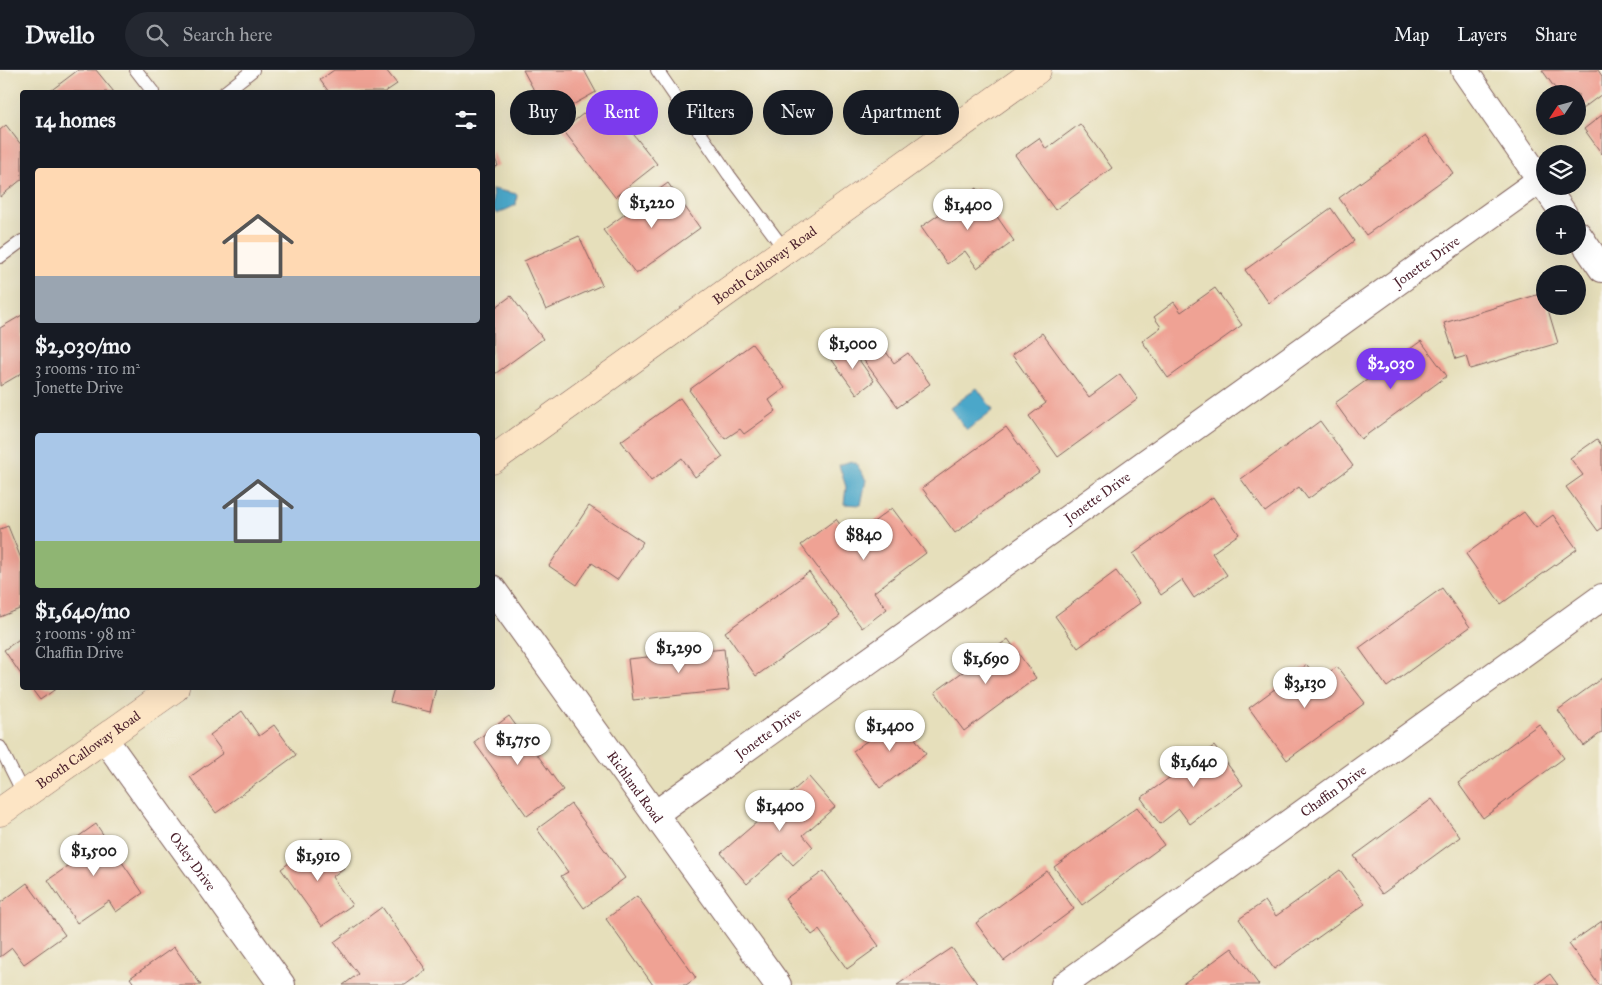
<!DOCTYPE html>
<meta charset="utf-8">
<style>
:root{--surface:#171b24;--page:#242831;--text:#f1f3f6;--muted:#9ea1a6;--line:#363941;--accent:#7c3aed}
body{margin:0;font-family:"IM FELL Great Primer",serif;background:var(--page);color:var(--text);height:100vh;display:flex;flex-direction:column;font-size:19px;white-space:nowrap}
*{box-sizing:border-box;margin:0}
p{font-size:16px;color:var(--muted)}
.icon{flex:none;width:28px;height:28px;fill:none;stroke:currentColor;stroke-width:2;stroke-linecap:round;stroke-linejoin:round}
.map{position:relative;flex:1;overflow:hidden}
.details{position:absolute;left:20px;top:20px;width:475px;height:600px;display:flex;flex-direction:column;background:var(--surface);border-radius:5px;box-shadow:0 5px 20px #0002}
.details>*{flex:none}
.top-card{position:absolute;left:510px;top:20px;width:475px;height:45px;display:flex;gap:10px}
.needle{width:32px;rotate:234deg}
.controls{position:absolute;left:1536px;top:15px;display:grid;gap:10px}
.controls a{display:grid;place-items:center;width:50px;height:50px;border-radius:50%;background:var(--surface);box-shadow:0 5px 20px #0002;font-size:25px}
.price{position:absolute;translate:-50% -42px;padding:0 11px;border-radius:18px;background:#fff;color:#222;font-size:16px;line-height:32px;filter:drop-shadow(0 1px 2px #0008)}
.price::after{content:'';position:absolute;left:50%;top:30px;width:15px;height:11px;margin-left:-8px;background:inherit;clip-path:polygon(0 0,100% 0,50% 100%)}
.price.current{background:var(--accent);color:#fff}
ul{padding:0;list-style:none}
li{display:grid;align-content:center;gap:10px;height:265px;padding:0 15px}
li span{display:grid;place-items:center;height:155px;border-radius:5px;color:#555}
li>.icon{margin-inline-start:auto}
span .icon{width:90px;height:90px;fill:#fffc;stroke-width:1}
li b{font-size:21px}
h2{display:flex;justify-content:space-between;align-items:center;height:60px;padding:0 15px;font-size:21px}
.chip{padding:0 18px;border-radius:22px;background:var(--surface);box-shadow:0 5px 20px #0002;font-size:18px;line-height:45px}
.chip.current{background:var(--accent);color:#fff}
header{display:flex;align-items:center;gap:30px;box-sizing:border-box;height:70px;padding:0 25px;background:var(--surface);border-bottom:1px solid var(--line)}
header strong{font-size:24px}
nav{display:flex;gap:28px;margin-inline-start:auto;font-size:18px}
.search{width:350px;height:45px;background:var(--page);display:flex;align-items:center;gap:12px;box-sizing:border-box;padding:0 18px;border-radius:28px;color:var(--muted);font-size:19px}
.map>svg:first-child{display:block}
</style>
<header>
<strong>Dwello</strong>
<div class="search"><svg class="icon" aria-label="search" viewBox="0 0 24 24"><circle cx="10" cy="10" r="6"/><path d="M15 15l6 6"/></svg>Search here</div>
<nav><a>Map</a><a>Layers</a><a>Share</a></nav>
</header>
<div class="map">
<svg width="1602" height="915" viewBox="0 0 1602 915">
<rect width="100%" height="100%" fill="#f7f3e8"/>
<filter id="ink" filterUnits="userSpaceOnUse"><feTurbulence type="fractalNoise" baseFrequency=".02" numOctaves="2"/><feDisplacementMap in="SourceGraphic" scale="10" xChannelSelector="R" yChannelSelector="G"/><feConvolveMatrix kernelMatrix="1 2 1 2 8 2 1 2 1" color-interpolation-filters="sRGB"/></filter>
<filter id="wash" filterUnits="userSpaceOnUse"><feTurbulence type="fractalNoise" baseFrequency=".0096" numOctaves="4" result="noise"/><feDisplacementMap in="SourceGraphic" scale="20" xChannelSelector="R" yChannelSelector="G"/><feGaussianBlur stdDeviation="1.12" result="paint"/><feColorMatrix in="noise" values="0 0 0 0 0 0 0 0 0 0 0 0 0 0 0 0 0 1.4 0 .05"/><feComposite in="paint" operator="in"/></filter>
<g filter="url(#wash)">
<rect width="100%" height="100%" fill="#e6dfbb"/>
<path fill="#4ba7c9" stroke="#4a637a" d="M492 119 517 124 516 135 497 144 493 139Z
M977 318 993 340 967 360 950 338Z
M851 391 856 393 866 410 861 435 844 434 846 417 839 395Z"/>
<g id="blocks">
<path fill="#efa294" d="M78 0H96L114 22H49Z
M334 0H386L397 14 385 22H329L320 10Z
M523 0H584L596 22 549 48Z
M1542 0H1598L1602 6V24L1578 42V24H1559Z
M604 27 657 94 615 127 563 60Z
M1602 45V84L1584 59Z
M1080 54 1112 98 1055 140 1015 85 1039 68 1046 79Z
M6 55 22 76V109L0 127V60Z
M1426 65 1453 103 1366 165 1339 128Z
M492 81 498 96 492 98Z
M668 113 700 158 636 204 603 160Z
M977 118 1014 171 977 198 965 181 947 194 921 157Z
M1331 138 1354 171 1269 233 1245 200Z
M579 166 602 215 546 240 524 191Z
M1215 218 1242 255 1168 308 1142 271 1161 257 1154 247 1174 232 1181 242Z
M1543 223 1558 273 1470 299 1466 286 1456 289 1444 253Z
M511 226 543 269 492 306V240Z
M22 245V303L0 316V258Z
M871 261 894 293 908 283 930 314 898 337 852 274Z
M1042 263 1089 327 1120 304 1138 329 1058 387 1029 346 1046 333 1012 285Z
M1421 271 1447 306 1361 369 1335 333Z
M752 274 785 318 769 330 776 341 744 364 740 359 725 369 689 320Z
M850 277 874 311 857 324 832 290Z
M680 328 723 387 695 407 682 388 651 411 621 371Z
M1320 351 1353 396 1308 429 1299 417 1265 442 1241 409Z
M1006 357 1039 402 955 463 922 418Z
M1597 369 1602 376V458L1598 461 1566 417 1583 405 1570 388Z
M1213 427 1239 464 1212 483 1227 505 1194 528 1182 510 1161 525 1133 484Z
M589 436 643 472 617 510 592 493 577 515 549 496Z
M892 438 926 483 874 522 887 539 862 558 801 475 836 449 851 469Z
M1524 442 1536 458 1553 445 1577 479 1501 534 1466 484Z
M8 456 22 491V538L0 547V459Z
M1116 501 1140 533 1078 578 1055 546Z
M809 502 840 546 756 606 725 562Z
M1442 518 1470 557 1387 617 1359 578Z
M22 567V606L4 580Z
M1008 569 1036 608 964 661 935 622Z
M724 579 729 620 633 630 628 589Z
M1307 595 1318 610 1337 597 1365 633 1287 690 1249 638Z
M1602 608V662L1584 676 1558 640Z
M31 618H57L40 630Z
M394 618H436L430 642 390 632Z
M242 641 259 666 274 655 296 685 216 743 190 707 223 683 210 665Z
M509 646 563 720 527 746 474 672Z
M900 647 926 684 880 718 853 681Z
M1539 654 1564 688 1483 748 1458 713Z
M1214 676 1243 715 1190 754 1179 739 1160 754 1141 728Z
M809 707 835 737 803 765 813 777 793 795 782 783 747 814 721 783Z
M1432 729 1460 767 1382 824 1354 786Z
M571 734 625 808 584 838 561 806 568 802 537 759Z
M1137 737 1164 775 1082 835 1054 797Z
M96 754 143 823 116 842 109 831 77 853 48 810 78 789 68 774Z
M322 768 344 798 332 807 352 835 322 856 281 799Z
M1340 800 1365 834 1274 899 1239 849 1265 831 1276 846Z
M824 801 879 876 847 899 819 860 812 865 785 829Z
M1047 801 1074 839 1004 891 976 853Z
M27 813 65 865 24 894 12 878 0 887V833Z
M637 826 696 908 686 915H653L606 849Z
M382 837 426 900 405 915H343L358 904 334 872Z
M1602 851V915H1599L1569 874Z
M174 877 201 915H135L130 908Z
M952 878 978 915H897Z
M1232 878 1259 915H1181Z
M1550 904 1558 915H1535Z"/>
</g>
</g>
<g filter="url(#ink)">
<use href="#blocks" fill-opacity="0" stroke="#81625d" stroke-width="1"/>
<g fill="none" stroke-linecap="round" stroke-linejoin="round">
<g stroke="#81625d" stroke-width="14">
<path id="lane" d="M136 0 153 22
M657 0 729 105 785 180
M225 22 253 0
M0 187 22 171
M0 677 24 725"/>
</g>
<g stroke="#81625d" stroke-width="28">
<g id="street">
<path d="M1464 0 1564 144"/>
<path d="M1578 164 1602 199"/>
<path id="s1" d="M492 518 778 915"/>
<path id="s2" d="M104 668 282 915"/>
<path id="s3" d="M655 744 1540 110"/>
<path id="s4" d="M1064 915 1602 527"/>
</g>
</g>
<g stroke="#81625d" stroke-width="29">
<g id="secondary">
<path id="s5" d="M492 390 1037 0"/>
<path id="s6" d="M0 742 175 618"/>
</g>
</g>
<use href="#lane" stroke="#fff" stroke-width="12"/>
<use href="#street" stroke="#fff" stroke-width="26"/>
<use href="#secondary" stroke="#fde5c5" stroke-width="28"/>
</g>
</g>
<g text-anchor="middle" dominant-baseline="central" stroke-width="4" stroke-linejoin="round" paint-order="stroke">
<g font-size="14" fill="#4a1f2b" stroke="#f7f3e8">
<text stroke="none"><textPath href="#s3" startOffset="949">Jonette Drive</textPath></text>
<text stroke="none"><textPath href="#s5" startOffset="335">Booth Calloway Road</textPath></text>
<text stroke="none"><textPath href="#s3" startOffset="544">Jonette Drive</textPath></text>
<text stroke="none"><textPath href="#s3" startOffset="139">Jonette Drive</textPath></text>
<text stroke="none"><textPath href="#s6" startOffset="108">Booth Calloway Road</textPath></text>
<text stroke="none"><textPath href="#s1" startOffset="245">Richland Road</textPath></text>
<text stroke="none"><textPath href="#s4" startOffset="332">Chaffin Drive</textPath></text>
<text stroke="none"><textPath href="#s2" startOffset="152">Oxley Drive</textPath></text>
</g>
</g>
</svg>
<div class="controls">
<a><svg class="needle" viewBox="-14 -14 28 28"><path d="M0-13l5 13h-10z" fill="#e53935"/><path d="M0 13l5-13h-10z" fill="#9ea1a6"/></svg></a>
<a><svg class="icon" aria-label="layers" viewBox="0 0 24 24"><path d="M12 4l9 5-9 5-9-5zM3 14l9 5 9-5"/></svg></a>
<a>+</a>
<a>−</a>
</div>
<b class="price" style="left:652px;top:159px">$1,220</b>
<b class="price" style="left:968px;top:161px">$1,400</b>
<b class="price" style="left:853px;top:300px">$1,000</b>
<b class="price current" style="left:1391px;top:320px">$2,030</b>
<b class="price" style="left:864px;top:491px">$840</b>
<b class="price" style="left:679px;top:604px">$1,290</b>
<b class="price" style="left:986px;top:615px">$1,690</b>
<b class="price" style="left:1305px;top:639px">$3,130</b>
<b class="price" style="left:890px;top:682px">$1,400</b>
<b class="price" style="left:518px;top:696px">$1,750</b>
<b class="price" style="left:1194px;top:718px">$1,640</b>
<b class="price" style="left:780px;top:762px">$1,400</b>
<b class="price" style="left:94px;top:807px">$1,500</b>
<b class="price" style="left:318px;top:812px">$1,910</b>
<div class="top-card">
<a class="chip">Buy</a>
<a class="chip current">Rent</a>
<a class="chip">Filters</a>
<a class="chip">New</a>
<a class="chip">Apartment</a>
</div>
<section class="details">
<h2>14 homes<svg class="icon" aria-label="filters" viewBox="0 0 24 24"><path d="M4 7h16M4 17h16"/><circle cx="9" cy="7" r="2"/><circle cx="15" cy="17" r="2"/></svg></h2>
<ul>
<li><span style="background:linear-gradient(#ffd9b3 70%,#9aa5b1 0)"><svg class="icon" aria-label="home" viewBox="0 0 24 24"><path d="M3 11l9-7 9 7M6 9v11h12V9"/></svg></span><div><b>$2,030/mo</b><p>3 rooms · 110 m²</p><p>Jonette Drive</p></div></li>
<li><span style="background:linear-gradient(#a9c7e8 70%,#8fb573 0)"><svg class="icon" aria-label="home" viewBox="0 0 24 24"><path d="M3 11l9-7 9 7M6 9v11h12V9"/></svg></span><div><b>$1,640/mo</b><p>3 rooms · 98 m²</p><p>Chaffin Drive</p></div></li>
</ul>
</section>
</div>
